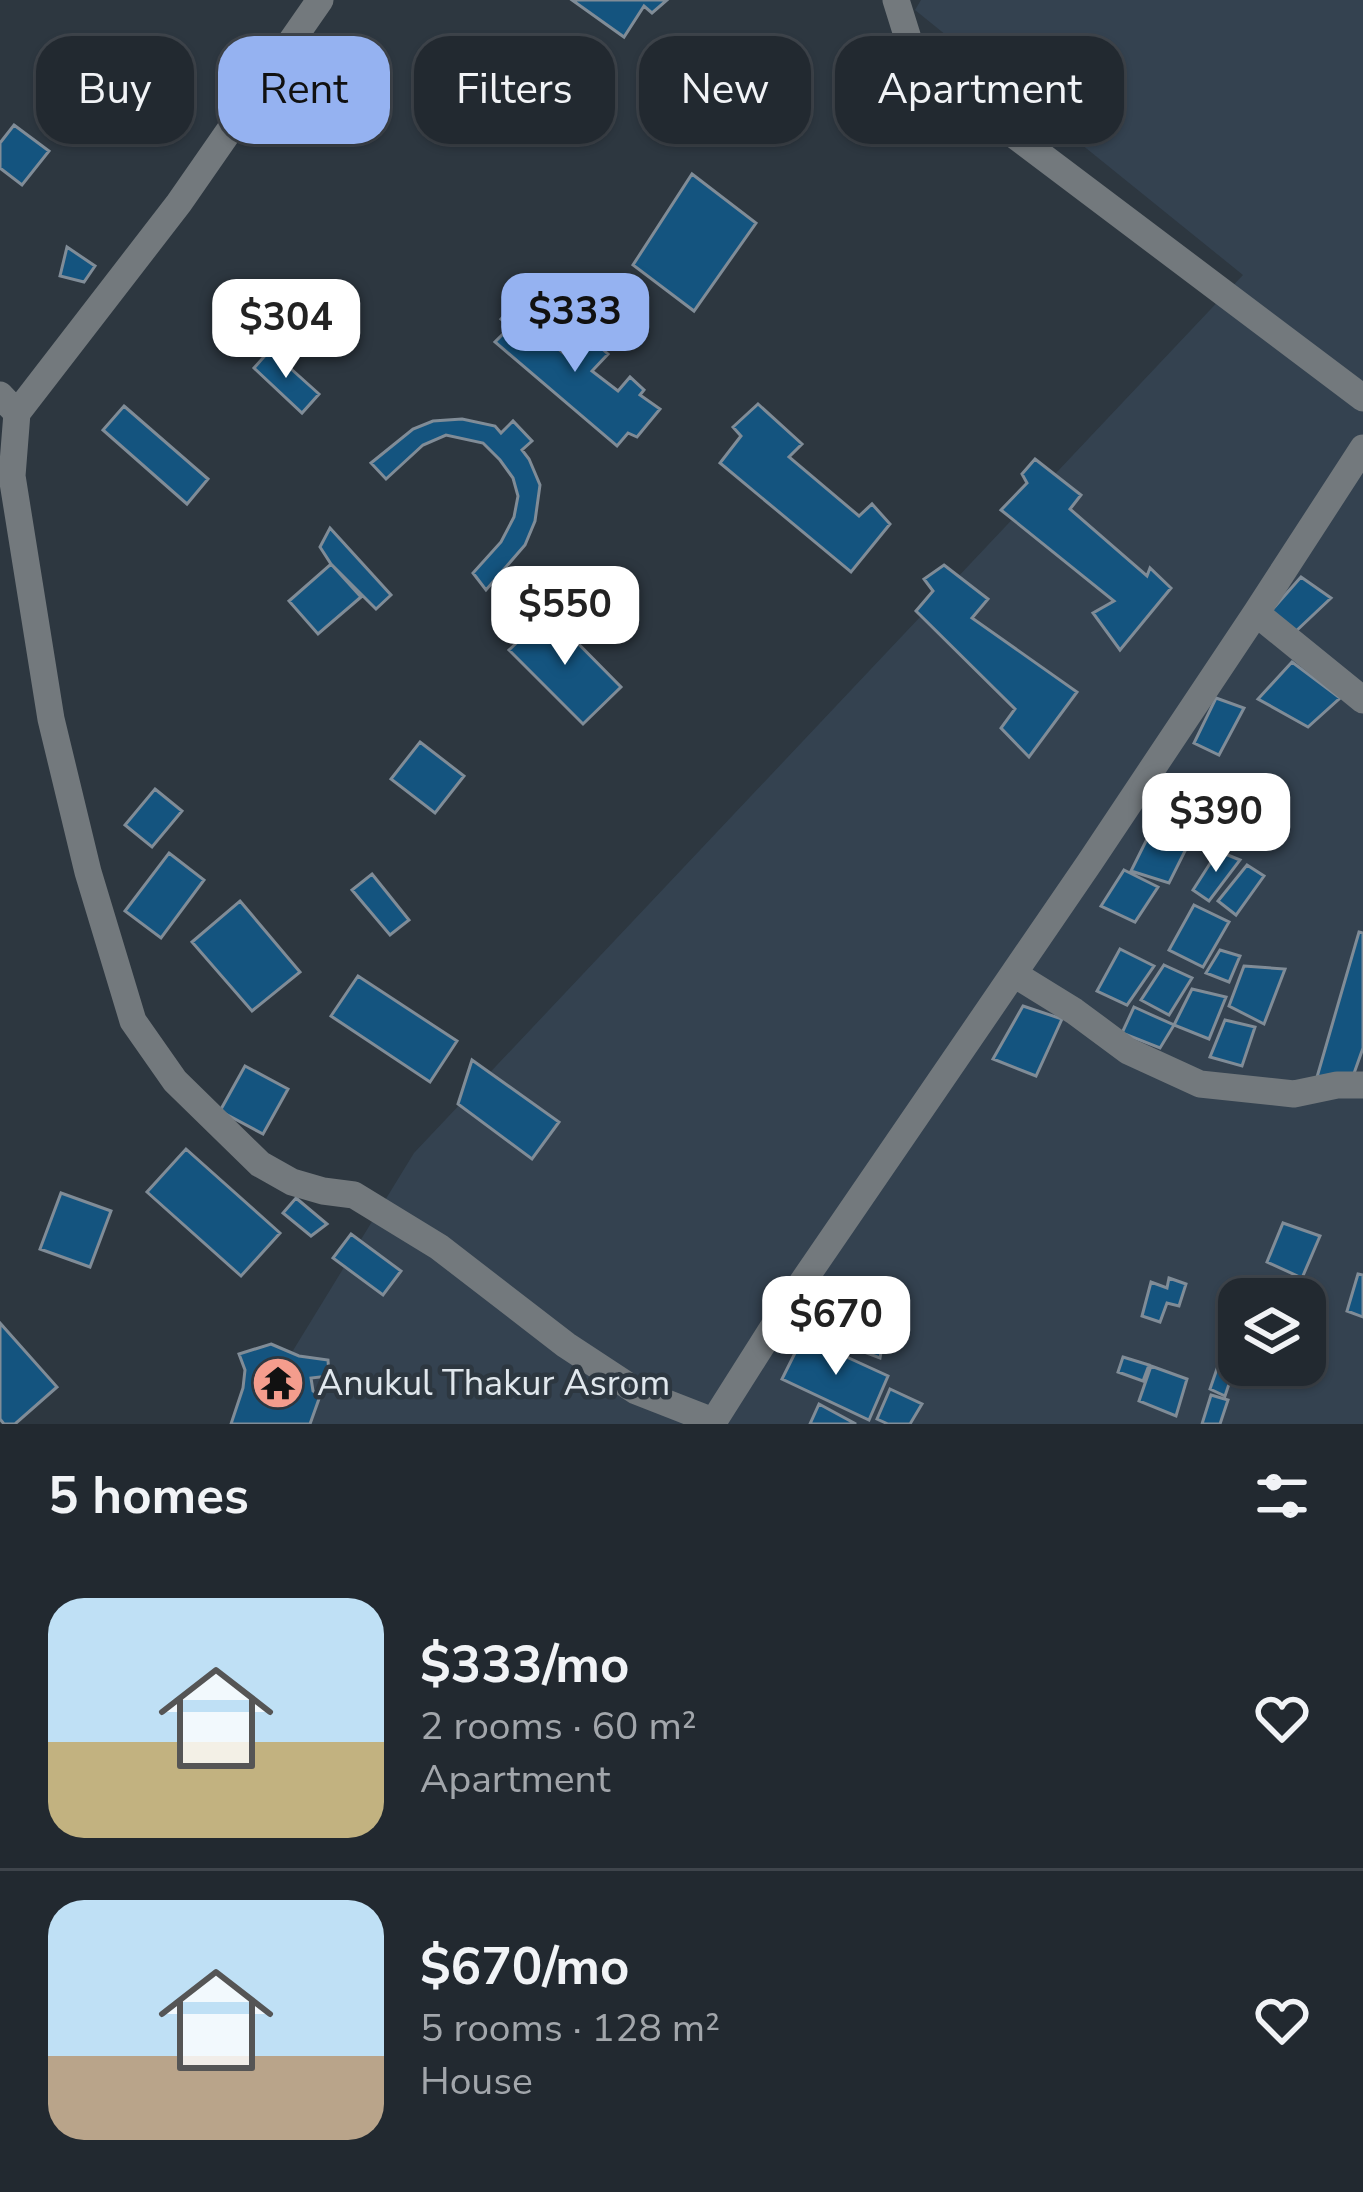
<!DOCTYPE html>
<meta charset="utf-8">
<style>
:root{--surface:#222930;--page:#2a3138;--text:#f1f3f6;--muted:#a2a6ab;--line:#3f454c;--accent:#95b2f1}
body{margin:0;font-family:"Nunito Sans",sans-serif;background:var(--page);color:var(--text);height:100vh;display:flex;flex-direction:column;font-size:45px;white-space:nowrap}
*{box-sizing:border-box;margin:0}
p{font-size:39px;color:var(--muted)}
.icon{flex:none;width:66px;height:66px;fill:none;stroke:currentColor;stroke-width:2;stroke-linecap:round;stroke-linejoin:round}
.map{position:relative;height:1424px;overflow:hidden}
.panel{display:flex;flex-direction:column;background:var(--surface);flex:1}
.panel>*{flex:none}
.guide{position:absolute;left:36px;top:36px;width:1293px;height:108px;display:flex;gap:24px}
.controls{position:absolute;left:1218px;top:1278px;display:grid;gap:24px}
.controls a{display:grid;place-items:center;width:108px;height:108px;border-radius:24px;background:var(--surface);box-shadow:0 3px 9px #0004,0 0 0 3px var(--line);font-size:60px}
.price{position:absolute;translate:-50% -102px;padding:0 27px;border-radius:24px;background:#fff;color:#222;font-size:39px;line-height:78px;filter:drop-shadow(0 3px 6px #0008)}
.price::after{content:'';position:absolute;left:50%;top:72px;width:36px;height:27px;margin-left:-18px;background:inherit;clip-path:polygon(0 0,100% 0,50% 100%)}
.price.on{background:var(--accent);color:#111}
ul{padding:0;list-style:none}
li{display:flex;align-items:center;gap:36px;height:300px;padding:0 48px}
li+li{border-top:3px solid var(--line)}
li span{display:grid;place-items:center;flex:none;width:336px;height:240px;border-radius:36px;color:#555}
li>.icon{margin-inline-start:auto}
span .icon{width:144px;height:144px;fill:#fffc;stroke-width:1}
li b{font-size:51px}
h2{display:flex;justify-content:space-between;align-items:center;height:144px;padding:0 48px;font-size:51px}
.pill{padding:0 42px;border-radius:36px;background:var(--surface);box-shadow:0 3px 9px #0004,0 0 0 3px var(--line);font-size:42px;line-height:108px}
.pill.on{background:var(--accent);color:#111}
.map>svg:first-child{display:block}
</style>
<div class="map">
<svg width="1363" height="1424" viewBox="0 0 1363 1424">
<rect width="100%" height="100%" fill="#2d3740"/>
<path fill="#344250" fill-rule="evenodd" d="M921 0H1363V1424H248L414 1153 1243 275 915 10ZM1239 1299H1305V1365H1239Z"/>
<path fill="#14547f" stroke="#808c97" stroke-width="3" d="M572 0H667L652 13 644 6 624 37Z
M14 125 49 151 22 185 0 168V143Z
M692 174 756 223 694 311 633 265Z
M67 247 95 266 84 282 60 276Z
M523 293 556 322 542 336 572 360 591 339 608 354 592 371 618 391 630 377 644 390 640 395 660 409 637 437 628 433 617 446 495 342 510 327 501 319Z
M230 304 254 326 239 342 215 319Z
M270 350 319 394 302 413 254 368Z
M758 404 802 444 789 457 859 516 872 504 890 524 851 572 720 463 741 436 733 427Z
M124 406 208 479 187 504 103 430Z
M462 419 495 426 501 433 513 421 532 441 522 450 529 459 540 485 535 521 525 545 486 590 473 573 501 542 514 517 518 496 513 478 500 460 483 443 446 435 423 445 386 479 371 463 413 429 433 421Z
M1035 459 1081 495 1070 509 1147 576 1150 568 1171 588 1120 650 1093 613 1114 601 1001 510 1027 483 1022 474Z
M330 528 391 595 376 609 331 564 320 547Z
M331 564 361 597 318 634 289 601Z
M944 565 988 599 972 618 1077 692 1029 757 1001 728 1015 709 916 611 933 591 924 579Z
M1301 577 1331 598 1294 633 1271 611Z
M548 613 621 687 583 724 509 650Z
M1292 662 1340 698 1308 727 1258 699Z
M1216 698 1244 708 1219 755 1194 743Z
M420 742 464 776 435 813 391 779Z
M155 789 182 811 152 847 125 825Z
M1153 827 1188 845 1169 883 1131 871Z
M1218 851 1240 860 1209 901 1193 890Z
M169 853 204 880 161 938 125 911Z
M1247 865 1264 876 1236 915 1218 901Z
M1124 870 1158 887 1135 922 1101 906Z
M372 874 409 920 390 935 352 890Z
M240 901 300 972 252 1011 192 942Z
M1194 905 1229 922 1203 967 1169 950Z
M1359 932 1363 933V1048L1352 1079 1317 1077Z
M1120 949 1154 966 1127 1005 1097 991Z
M1220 950 1240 956 1229 982 1206 973Z
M1164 965 1192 978 1169 1015 1141 1000Z
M1244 966 1285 969 1264 1024 1229 1006Z
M358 976 457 1041 430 1082 331 1016Z
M1192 989 1226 997 1209 1039 1174 1025Z
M1023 1006 1062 1019 1036 1076 993 1059Z
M1134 1007 1174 1025 1160 1048 1122 1033Z
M1225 1020 1255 1027 1242 1066 1210 1057Z
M472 1060 559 1122 532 1159 458 1104Z
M245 1066 288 1089 263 1134 220 1111Z
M186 1149 280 1233 241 1276 147 1192Z
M61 1193 111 1211 90 1267 40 1249Z
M296 1198 327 1224 311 1236 283 1213Z
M1283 1223 1320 1236 1302 1278 1267 1262Z
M351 1234 401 1271 383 1295 333 1258Z
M1358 1274 1363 1275V1317L1347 1311Z
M1169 1278 1186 1284 1179 1306 1167 1303 1160 1322 1142 1316 1151 1282 1167 1288Z
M828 1312 885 1330 880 1358 824 1337Z
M0 1323 57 1387 15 1424H4L0 1419Z
M803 1337 888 1376 869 1420 782 1379Z
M271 1344 299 1356 328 1360 329 1376 311 1378 313 1391 320 1396 310 1424H231L243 1388 245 1370 239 1354Z
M1123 1357 1149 1365 1143 1381 1118 1372Z
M1220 1360 1235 1366 1225 1396 1210 1389Z
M1151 1366 1187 1379 1176 1416 1139 1401Z
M890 1389 922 1404 910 1424H888L877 1419Z
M1211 1395 1228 1400 1220 1424H1202Z
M819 1404 856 1424H810Z"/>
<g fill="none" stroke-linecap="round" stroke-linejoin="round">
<path stroke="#73797d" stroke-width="27" d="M896 0 911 48 924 67 1363 398
M0 395 17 413 12 476 51 719 88 872 133 1021 175 1081 260 1164 292 1182 323 1191 354 1195 439 1247 566 1345 636 1391 713 1421
M17 413 179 203 320 0
M1256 613 1363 700
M1014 974 1074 1011 1128 1051 1200 1084 1294 1094 1337 1085H1363
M712 1424 793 1296 1090 862 1256 613 1363 448"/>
</g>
<defs>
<g id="temple-disc" transform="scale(2.7)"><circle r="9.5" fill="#f49d8d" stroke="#2d3740"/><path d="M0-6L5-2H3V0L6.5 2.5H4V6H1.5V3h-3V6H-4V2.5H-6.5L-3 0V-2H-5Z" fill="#111"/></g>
</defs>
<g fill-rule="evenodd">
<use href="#temple-disc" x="278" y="1383"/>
</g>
<g text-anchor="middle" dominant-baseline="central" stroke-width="9" stroke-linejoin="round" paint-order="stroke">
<g font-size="36" fill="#e0e7ed" stroke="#2d3740" text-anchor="start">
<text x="317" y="1383">Anukul Thakur Asrom</text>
</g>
</g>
</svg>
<div class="controls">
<a><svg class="icon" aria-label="layers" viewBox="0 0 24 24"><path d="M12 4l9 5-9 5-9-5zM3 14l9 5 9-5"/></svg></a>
</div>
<b class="price on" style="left:575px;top:375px">$333</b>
<b class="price" style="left:286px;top:381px">$304</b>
<b class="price" style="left:565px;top:668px">$550</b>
<b class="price" style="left:1216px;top:875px">$390</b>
<b class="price" style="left:836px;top:1378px">$670</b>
<div class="guide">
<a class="pill">Buy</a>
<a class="pill on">Rent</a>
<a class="pill">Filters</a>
<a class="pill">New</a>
<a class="pill">Apartment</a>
</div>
</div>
<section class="panel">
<h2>5 homes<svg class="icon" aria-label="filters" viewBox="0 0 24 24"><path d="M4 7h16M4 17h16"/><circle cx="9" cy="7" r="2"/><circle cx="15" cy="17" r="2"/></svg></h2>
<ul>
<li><span style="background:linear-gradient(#bfe0f5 60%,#c2b280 0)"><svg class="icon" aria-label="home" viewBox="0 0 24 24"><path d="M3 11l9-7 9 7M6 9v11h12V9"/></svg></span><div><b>$333/mo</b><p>2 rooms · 60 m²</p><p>Apartment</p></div><svg class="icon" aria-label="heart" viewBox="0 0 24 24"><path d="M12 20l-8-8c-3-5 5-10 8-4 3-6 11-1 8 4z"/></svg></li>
<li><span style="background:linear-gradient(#bfe0f5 65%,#b9a48a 0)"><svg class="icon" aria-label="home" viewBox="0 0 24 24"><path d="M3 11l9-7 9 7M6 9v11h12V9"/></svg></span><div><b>$670/mo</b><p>5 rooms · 128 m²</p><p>House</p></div><svg class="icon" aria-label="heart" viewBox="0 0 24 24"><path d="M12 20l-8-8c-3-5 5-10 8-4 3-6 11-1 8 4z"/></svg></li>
</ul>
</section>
